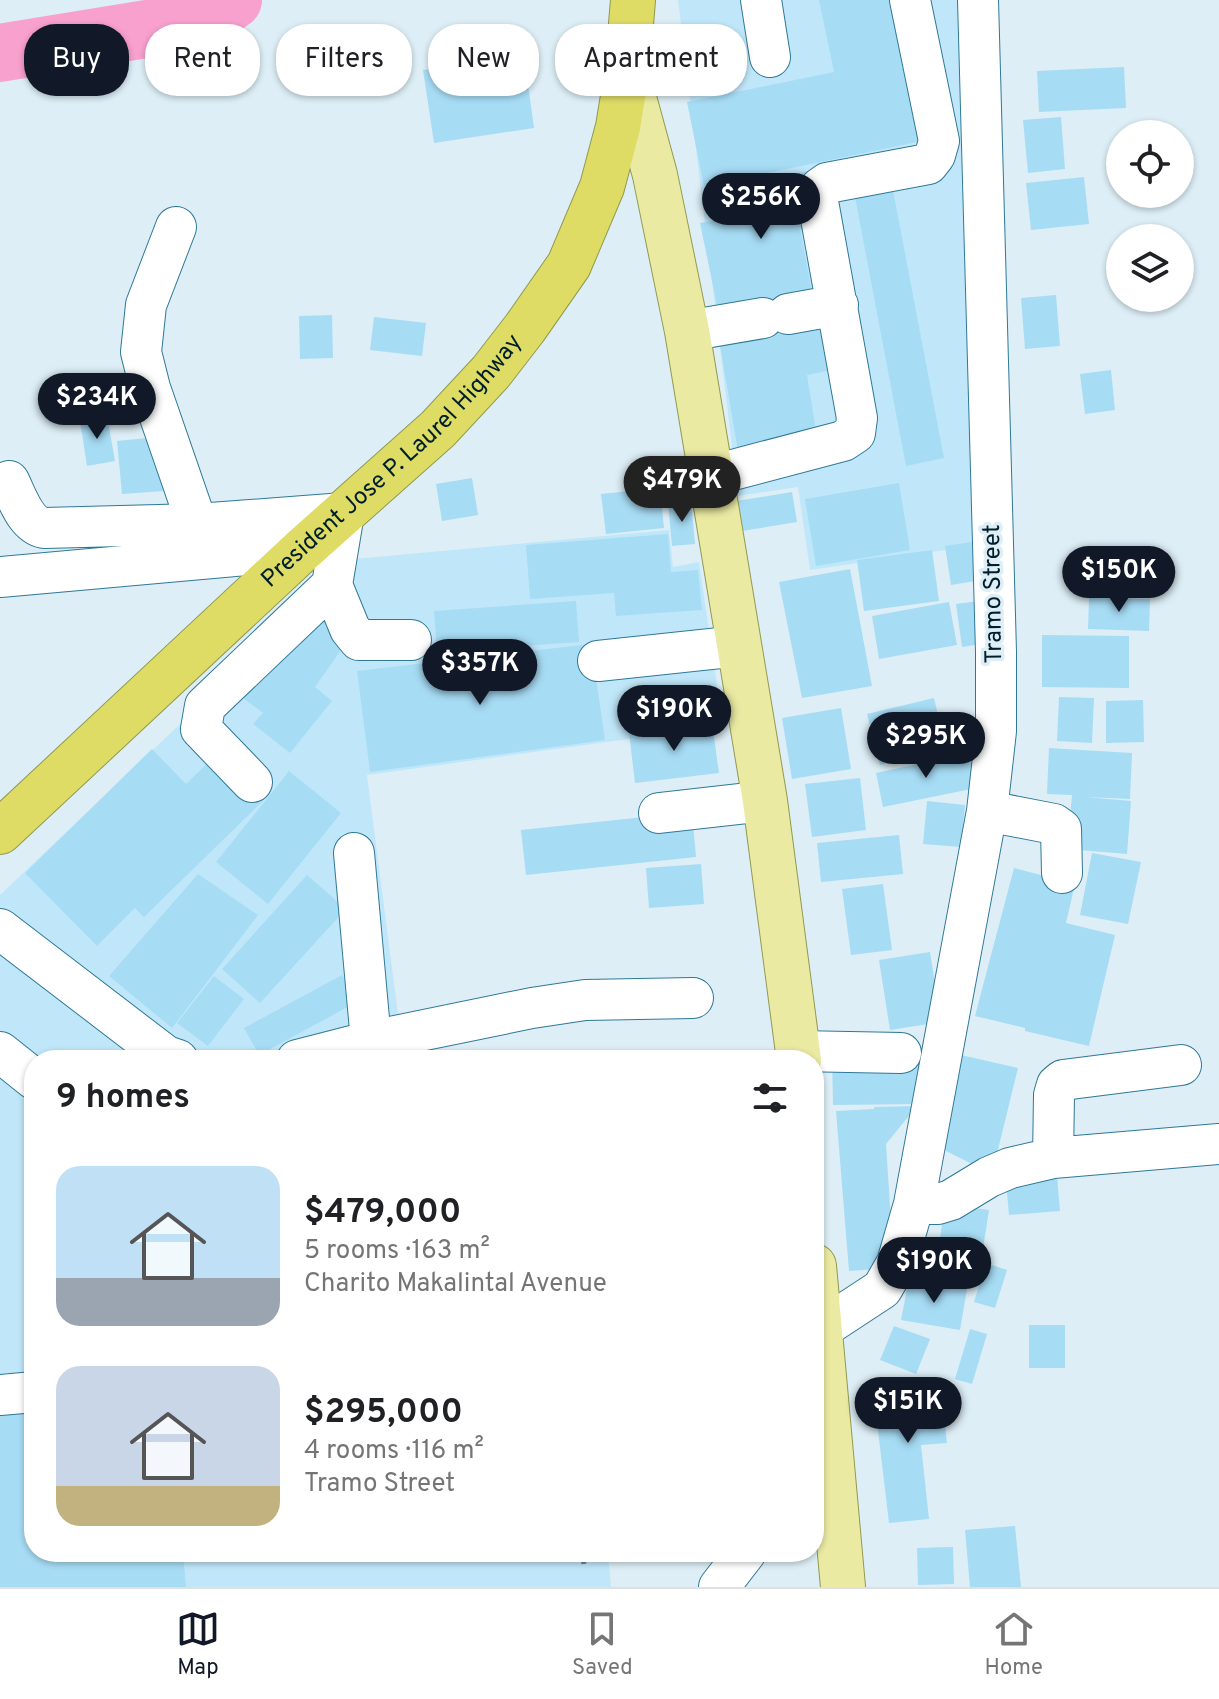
<!DOCTYPE html>
<meta charset="utf-8">
<style>
:root{--surface:#fff;--page:#f6f6f6;--text:#202124;--muted:#757577;--line:#e0e0e0;--accent:#111827}
body{margin:0;font-family:Overpass,sans-serif;background:var(--page);color:var(--text);height:100vh;display:flex;flex-direction:column;font-size:30px;white-space:nowrap}
*{box-sizing:border-box;margin:0}
p{font-size:26px;color:var(--muted)}
.icon{flex:none;width:44px;height:44px;fill:none;stroke:currentColor;stroke-width:2;stroke-linecap:round;stroke-linejoin:round}
.map{position:relative;flex:1;overflow:hidden}
.panel{position:absolute;left:24px;top:1050px;width:800px;height:512px;display:flex;flex-direction:column;background:var(--surface);border-radius:32px;box-shadow:0 2px 6px #0004}
.panel>*{flex:none}
.banner{position:absolute;left:24px;top:24px;width:800px;height:72px;display:flex;gap:16px}
.tools{position:absolute;left:1106px;top:120px;display:grid;gap:16px}
.tools a{display:grid;place-items:center;width:88px;height:88px;border-radius:50%;background:var(--surface);box-shadow:0 2px 6px #0004;font-size:40px}
.price{position:absolute;translate:-50% -68px;padding:0 18px;border-radius:28px;background:var(--accent);color:#fff;font-size:26px;line-height:52px;filter:drop-shadow(0 2px 4px #0008)}
.price::after{content:'';position:absolute;left:50%;top:48px;width:24px;height:18px;margin-left:-12px;background:inherit;clip-path:polygon(0 0,100% 0,50% 100%)}
.price.active{background:#222;color:#fff}
ul{padding:0;list-style:none}
li{display:flex;align-items:center;gap:24px;height:200px;padding:0 32px}
li span{display:grid;place-items:center;flex:none;width:224px;height:160px;border-radius:24px;color:#555}
li>.icon{margin-inline-start:auto}
span .icon{width:96px;height:96px;fill:#fffc;stroke-width:1}
li b{font-size:34px}
h2{display:flex;justify-content:space-between;align-items:center;height:96px;padding:0 32px;font-size:34px}
.chip{padding:0 28px;border-radius:32px;background:var(--surface);box-shadow:0 2px 6px #0004;font-size:28px;line-height:72px}
.chip.active{background:var(--accent);color:#fff}
.tabs{display:flex;justify-content:space-around;align-items:center;height:112px;border-top:2px solid var(--line);background:var(--surface);font-size:22px;color:var(--muted)}
.tabs a{display:grid;justify-items:center;gap:4px}
.tabs .active{color:var(--accent)}
.map>svg:first-child{display:block}
</style>
<div class="map">
<svg width="1219" height="1587" viewBox="0 0 1219 1587">
<rect width="100%" height="100%" fill="#ddeef6"/>
<path fill="#c0e7f9" d="M678 0H964L986 544 810 570 798 487 738 496Z
M669 530 673 567 699 562 723 726 367 775 404 1060H34V1552H608L611 1587H0V895L354 559Z"/>
<g fill="none" stroke-linecap="round" stroke-linejoin="round">
<path stroke="#f8a0ce" stroke-width="58" d="M0 53 208 19 233 0"/>
</g>
<path fill="#a7dcf5" d="M819 0H898L927 140 704 186 687 102 834 72Z
M524 55 534 128 434 143 423 70Z
M1124 67 1126 108 1039 112 1037 71Z
M1061 117 1065 169 1028 173 1023 120Z
M808 171 819 225 800 229 812 292 718 310 700 223 724 219 718 188Z
M1084 177 1089 224 1031 230 1026 183Z
M892 185 944 458 906 466 854 192Z
M1056 295 1060 346 1025 349 1021 298Z
M332 315 333 358 300 359 299 316Z
M828 316 837 369 807 375 817 437 738 451 718 334Z
M374 317 426 323 422 356 370 350Z
M1111 370 1115 410 1085 414 1080 374Z
M107 416 115 461 87 466 80 421Z
M159 437 164 491 122 494 117 441Z
M472 478 478 515 442 521 436 484Z
M899 483 910 550 816 566 805 499Z
M660 488 664 528 606 534 601 494Z
M792 492 797 522 742 531 737 501Z
M691 501 695 544 672 546 668 503Z
M668 534 671 572 698 570 702 610 616 616 614 593 530 599 526 545Z
M1005 537 1011 575 951 585 945 546Z
M932 550 939 601 864 611 857 560Z
M850 569 872 686 802 698 779 582Z
M324 596 349 639 315 687 332 701 290 753 253 724 263 713 239 695Z
M1010 597 1015 639 962 647 956 604Z
M1089 598 1150 599 1149 631 1088 629Z
M576 601 579 642 437 652 434 611Z
M949 602 957 645 879 659 872 616Z
M1042 635 1129 636V688L1042 687Z
M591 644 605 740 370 772 357 671Z
M1059 697 1094 698 1092 743 1057 741Z
M934 698 946 749 880 765 867 714Z
M1143 700 1144 742 1106 743V701Z
M841 708 851 769 792 779 782 718Z
M712 723 719 773 635 783 629 732Z
M1049 748 1132 753 1130 799 1086 797 1131 801 1127 854 1067 849 1072 795 1047 794Z
M152 749 186 784 218 753 264 800 144 917 135 908 97 946 25 873Z
M969 753 976 788 883 807 876 773Z
M289 771 341 813 268 904 216 862Z
M860 778 866 830 812 837 805 784Z
M927 801 965 805 961 847 923 844Z
M692 812 696 857 526 875 521 830Z
M899 835 903 874 821 882 817 843Z
M1092 853 1141 862 1128 924 1080 915Z
M701 864 704 904 649 908 646 868Z
M1014 868 1075 884 1066 923 1115 935 1089 1046 1025 1031V1028L975 1016Z
M198 874 258 915 172 1028 109 976Z
M307 875 346 909 260 1003 222 969Z
M883 884 892 950 851 955 842 889Z
M930 952 941 1022 890 1030 879 960Z
M342 975 357 1002 259 1055 244 1028Z
M214 976 244 999 208 1046 177 1023Z
M922 1055 923 1104 833 1105 832 1056Z
M961 1055 1018 1068 992 1174 940 1148Z
M917 1106 886 1144 894 1268 849 1271 836 1111 874 1109V1107Z
M1057 1176 1060 1211 1009 1215 1006 1181Z
M945 1204 989 1210 977 1287 934 1281Z
M986 1263 1007 1270 995 1308 974 1302Z
M909 1279 967 1289 960 1330 901 1320Z
M1029 1325H1065V1368H1029Z
M894 1326 930 1339 916 1374 880 1360Z
M970 1329 987 1334 972 1384 955 1379Z
M940 1382 947 1443 921 1445 929 1519 889 1523 873 1389Z
M34 1403V1552H183L186 1587H0V1406Z
M1015 1526 1021 1587H970L965 1530Z
M953 1547 954 1584 918 1585 917 1548Z"/>
<g fill="none" stroke-linecap="round" stroke-linejoin="round">
<g stroke="#2e7997" stroke-width="42">
<path id="minor" d="M761 0 770 57
M176 227 146 305 141 352 150 388 197 524
M788 314 838 305
M687 331 763 318
M710 476 843 441 855 433 857 418 817 196 820 188 827 183 928 164 935 155 939 141 910 0
M9 481C17 497 25 524 44 528L197 524 344 513 332 585 350 629 359 640H411
M0 577 302 550
M598 661 739 646
M252 782 201 729 205 706 332 585
M987 811 1054 824 1061 829 1062 873
M659 813 765 801
M354 853 371 1041
M0 929 166 1056 178 1060
M797 1051 901 1053
M0 1052 34 1079
M297 1060 371 1041 532 1008 585 1000 693 998
M1053 1158 1054 1095 1057 1085 1063 1080 1181 1065
M914 1204H938L951 1200 989 1177 1010 1168 1053 1158 1219 1144
M818 1331 882 1289 897 1263 914 1204 987 811 996 731V652L978 0
M0 1395 34 1392
M719 1587 746 1552"/>
</g>
<g stroke="#909a51" stroke-width="46">
<path id="major" d="M627 72 655 175 687 331 765 801 799 1060
M814 1266 843 1587"/>
</g>
<g stroke="#909a51" stroke-width="46">
<g id="highway">
<path id="s1" d="M0 832 302 550 438 429 491 372 525 328 569 265 602 187 618 127 627 72 633 0"/>
</g>
</g>
<path stroke="#6d858f" stroke-width="5" stroke-dasharray="4 4" stroke-linecap="butt" d="M583 1552 584 1566"/>
<use href="#minor" stroke="#fff" stroke-width="40"/>
<use href="#major" stroke="#ebeaa3" stroke-width="44"/>
<use href="#highway" stroke="#dedc65" stroke-width="44"/>
</g>
<g text-anchor="middle" dominant-baseline="central" stroke-width="7" stroke-linejoin="round" paint-order="stroke">
<g font-size="24" fill="#001f2b" stroke="#ddeef6">
<text stroke="none"><textPath href="#s1" startOffset="540">President Jose P. Laurel Highway</textPath></text>
<text transform="translate(994 594) rotate(-91)">Tramo Street</text>
</g>
</g>
</svg>
<div class="tools">
<a><svg class="icon" aria-label="locate" viewBox="0 0 24 24"><circle cx="12" cy="12" r="6"/><path d="M12 2v4M12 18v4M2 12h4M18 12h4"/></svg></a>
<a><svg class="icon" aria-label="layers" viewBox="0 0 24 24"><path d="M12 4l9 5-9 5-9-5zM3 14l9 5 9-5"/></svg></a>
</div>
<b class="price" style="left:761px;top:241px">$256K</b>
<b class="price" style="left:97px;top:441px">$234K</b>
<b class="price active" style="left:682px;top:524px">$479K</b>
<b class="price" style="left:1119px;top:614px">$150K</b>
<b class="price" style="left:480px;top:707px">$357K</b>
<b class="price" style="left:674px;top:753px">$190K</b>
<b class="price" style="left:926px;top:780px">$295K</b>
<b class="price" style="left:934px;top:1305px">$190K</b>
<b class="price" style="left:908px;top:1445px">$151K</b>
<div class="banner">
<a class="chip active">Buy</a>
<a class="chip">Rent</a>
<a class="chip">Filters</a>
<a class="chip">New</a>
<a class="chip">Apartment</a>
</div>
<section class="panel">
<h2>9 homes<svg class="icon" aria-label="filters" viewBox="0 0 24 24"><path d="M4 7h16M4 17h16"/><circle cx="9" cy="7" r="2"/><circle cx="15" cy="17" r="2"/></svg></h2>
<ul>
<li><span style="background:linear-gradient(#bfe0f5 70%,#9aa5b1 0)"><svg class="icon" aria-label="home" viewBox="0 0 24 24"><path d="M3 11l9-7 9 7M6 9v11h12V9"/></svg></span><div><b>$479,000</b><p>5 rooms · 163 m²</p><p>Charito Makalintal Avenue</p></div></li>
<li><span style="background:linear-gradient(#c9d6e8 75%,#c2b280 0)"><svg class="icon" aria-label="home" viewBox="0 0 24 24"><path d="M3 11l9-7 9 7M6 9v11h12V9"/></svg></span><div><b>$295,000</b><p>4 rooms · 116 m²</p><p>Tramo Street</p></div></li>
</ul>
</section>
</div>
<nav class="tabs">
<a class="active"><svg class="icon" aria-label="map" viewBox="0 0 24 24"><path d="M3 6l6-2 6 2 6-2v14l-6 2-6-2-6 2zM9 4v14M15 6v14"/></svg>Map</a>
<a><svg class="icon" aria-label="saved" viewBox="0 0 24 24"><path d="M7 4h10v16l-5-4-5 4z"/></svg>Saved</a>
<a><svg class="icon" aria-label="home" viewBox="0 0 24 24"><path d="M3 11l9-7 9 7M6 9v11h12V9"/></svg>Home</a>
</nav>
